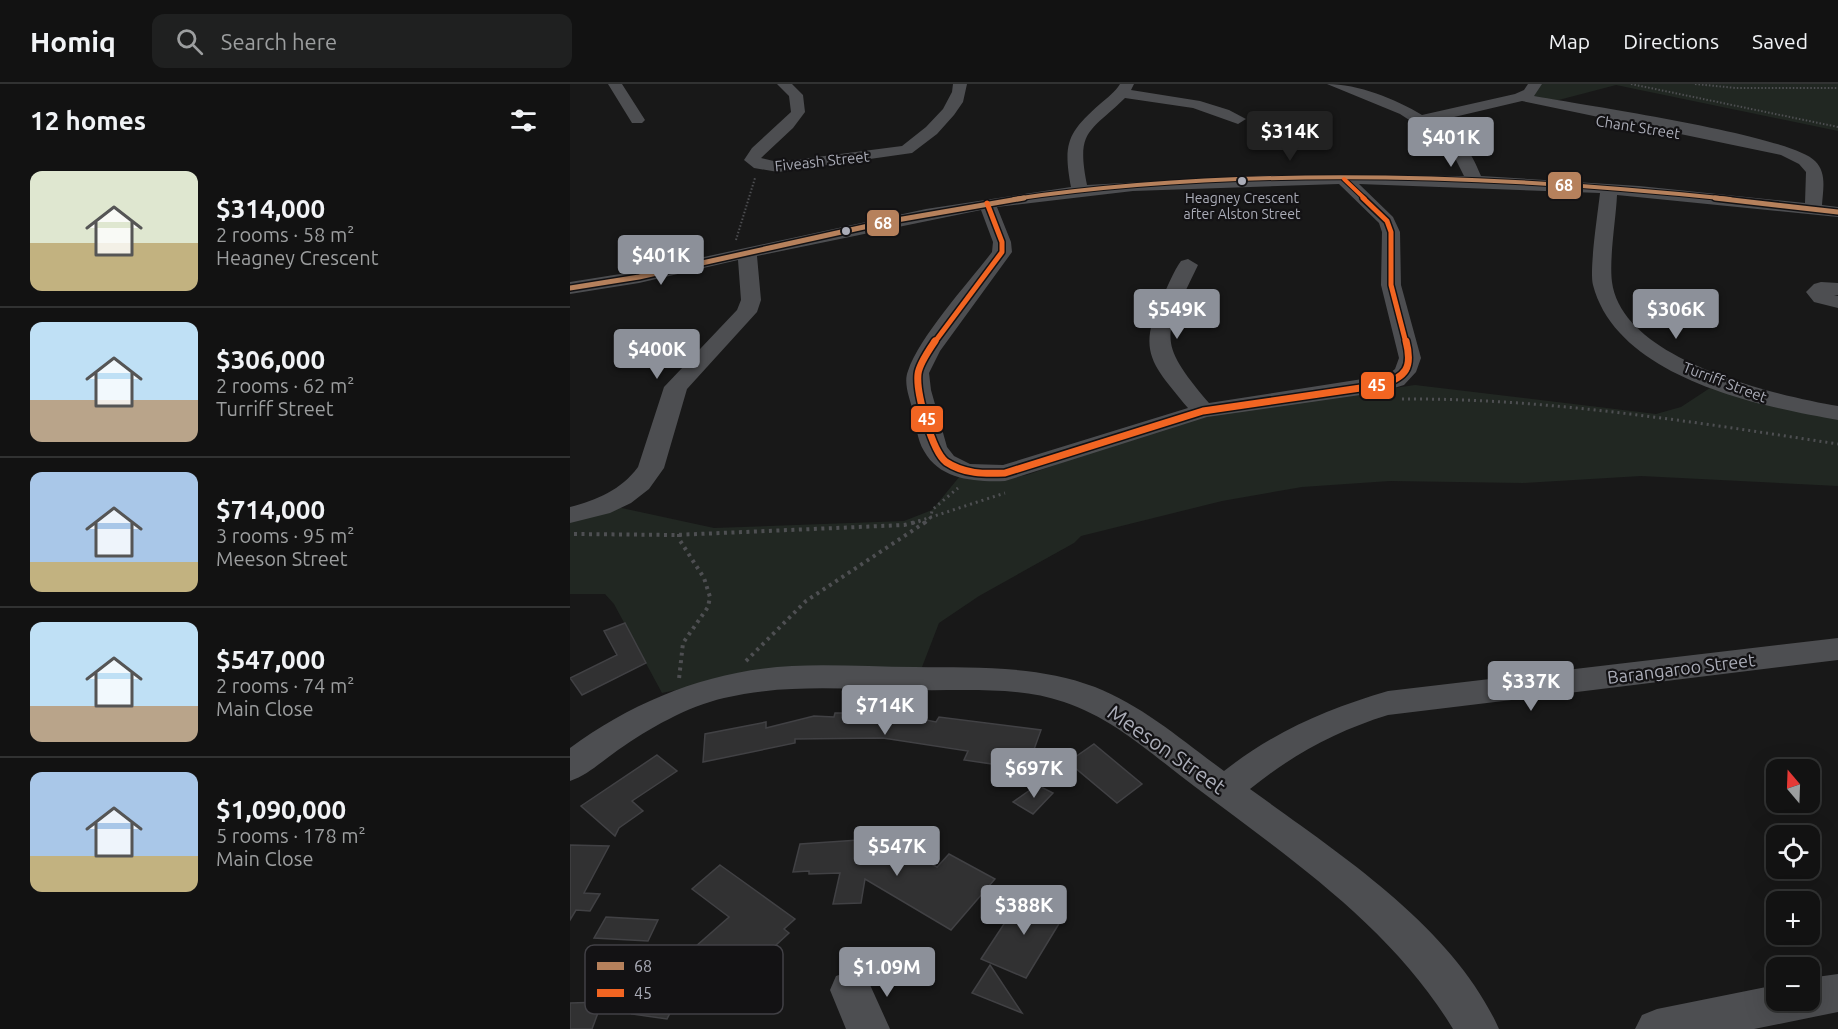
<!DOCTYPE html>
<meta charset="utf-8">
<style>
:root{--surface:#121212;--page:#1f2020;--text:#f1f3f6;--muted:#9c9e9f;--line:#313232;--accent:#8c9099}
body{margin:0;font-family:Ubuntu,sans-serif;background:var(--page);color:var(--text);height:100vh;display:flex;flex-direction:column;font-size:22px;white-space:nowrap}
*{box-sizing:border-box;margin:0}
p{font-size:20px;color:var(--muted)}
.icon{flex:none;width:33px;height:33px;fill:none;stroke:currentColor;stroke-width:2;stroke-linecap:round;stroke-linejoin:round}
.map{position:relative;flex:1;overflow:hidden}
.panel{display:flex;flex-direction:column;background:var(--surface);width:570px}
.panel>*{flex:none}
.needle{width:39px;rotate:341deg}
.controls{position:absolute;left:1196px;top:675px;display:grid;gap:12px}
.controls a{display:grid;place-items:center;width:54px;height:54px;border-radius:12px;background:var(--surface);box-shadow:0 6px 24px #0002,0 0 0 2px var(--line);font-size:30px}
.price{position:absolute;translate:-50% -51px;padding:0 14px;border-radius:6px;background:var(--accent);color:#fff;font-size:20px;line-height:39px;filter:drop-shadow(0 2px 3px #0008)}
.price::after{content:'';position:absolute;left:50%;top:36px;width:18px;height:14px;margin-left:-9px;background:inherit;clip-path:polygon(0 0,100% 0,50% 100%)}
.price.on{background:#222;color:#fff}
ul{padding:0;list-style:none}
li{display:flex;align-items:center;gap:18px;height:150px;padding:0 30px}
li+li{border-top:2px solid var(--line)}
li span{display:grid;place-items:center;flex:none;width:168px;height:120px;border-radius:12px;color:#555}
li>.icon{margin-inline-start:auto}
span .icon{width:72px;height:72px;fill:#fffc;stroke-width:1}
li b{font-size:26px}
h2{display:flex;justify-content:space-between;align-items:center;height:72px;padding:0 30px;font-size:26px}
header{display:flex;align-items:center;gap:36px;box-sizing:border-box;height:84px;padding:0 30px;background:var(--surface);border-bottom:2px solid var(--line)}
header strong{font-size:28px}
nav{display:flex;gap:33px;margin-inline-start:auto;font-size:21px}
.search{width:420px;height:54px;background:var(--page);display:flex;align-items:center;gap:15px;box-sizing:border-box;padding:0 21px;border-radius:12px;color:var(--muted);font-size:22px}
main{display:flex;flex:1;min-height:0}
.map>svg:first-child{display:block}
</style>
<header>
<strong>Homiq</strong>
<div class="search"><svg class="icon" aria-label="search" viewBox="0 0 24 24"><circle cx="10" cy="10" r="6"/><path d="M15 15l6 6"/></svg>Search here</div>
<nav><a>Map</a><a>Directions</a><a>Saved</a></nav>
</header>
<main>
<section class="panel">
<h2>12 homes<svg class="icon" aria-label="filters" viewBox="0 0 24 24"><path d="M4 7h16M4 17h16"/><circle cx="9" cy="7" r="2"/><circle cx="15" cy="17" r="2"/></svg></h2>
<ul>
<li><span style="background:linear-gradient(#dfe7d0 60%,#c2b280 0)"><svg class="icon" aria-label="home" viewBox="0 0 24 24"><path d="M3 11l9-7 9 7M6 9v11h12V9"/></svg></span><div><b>$314,000</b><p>2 rooms · 58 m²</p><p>Heagney Crescent</p></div></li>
<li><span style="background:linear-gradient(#bfe0f5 65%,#b9a48a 0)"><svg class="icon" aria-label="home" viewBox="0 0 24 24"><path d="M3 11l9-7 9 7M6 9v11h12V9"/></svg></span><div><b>$306,000</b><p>2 rooms · 62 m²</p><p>Turriff Street</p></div></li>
<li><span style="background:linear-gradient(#a9c7e8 75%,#c2b280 0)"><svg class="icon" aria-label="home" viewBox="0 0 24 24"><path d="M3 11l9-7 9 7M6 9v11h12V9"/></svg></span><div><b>$714,000</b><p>3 rooms · 95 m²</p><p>Meeson Street</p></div></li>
<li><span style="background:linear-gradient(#bfe0f5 70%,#b9a48a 0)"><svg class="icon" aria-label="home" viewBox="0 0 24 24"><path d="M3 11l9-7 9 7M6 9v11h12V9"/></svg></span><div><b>$547,000</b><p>2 rooms · 74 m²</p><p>Main Close</p></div></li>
<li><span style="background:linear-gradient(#a9c7e8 70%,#c2b280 0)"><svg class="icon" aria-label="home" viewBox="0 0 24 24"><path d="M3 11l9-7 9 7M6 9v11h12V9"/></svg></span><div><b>$1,090,000</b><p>5 rooms · 178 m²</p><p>Main Close</p></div></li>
</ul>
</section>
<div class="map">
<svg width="1268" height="945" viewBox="0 0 1268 945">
<rect width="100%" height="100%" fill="#181818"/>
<path fill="#212722" d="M965 0H1268V47L1046 1 981 18 950 13Z
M845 301 1086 330 1111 323 1143 302 1268 333V402L1071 392 953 399 820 397 732 403 652 417 511 452 504 459 409 512 369 539 352 583 205 585 92 609 44 520 35 510H0V436L47 423 144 444 334 437 362 426 390 392 430 395 457 391 561 354 650 329Z"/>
<path fill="#313132" stroke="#414144" stroke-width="1.5" d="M55 539 76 579 12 611 0 594 47 571 34 547Z
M265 629H321L366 638 369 633 471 646 457 685 394 676 398 667 313 654 225 655V659L133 678 135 650 196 638V644L244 632 264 633Z
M524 660 572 700 547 719 498 678Z
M87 671 107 687 62 717 73 727 49 744 45 752 11 722Z
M467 701 483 709 463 730 443 718Z
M303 755 301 762 346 760 345 772 367 783 379 770 425 795 381 846 295 795 291 819 263 820 270 789 239 790V787L223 788 230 760Z
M0 761 39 762 14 809 30 810 20 827 6 826 0 836Z
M150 781 225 835 214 845 219 849 150 913 136 899 116 898 97 935 62 930 74 908 159 833 122 805Z
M453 811 496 828 456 894 411 875Z
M36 833 88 836 78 857 24 854Z
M420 881 452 929 402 909Z
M32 918 22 945H0V919Z"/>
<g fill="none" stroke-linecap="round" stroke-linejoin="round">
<path stroke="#4e4f52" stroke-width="2" stroke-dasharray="1.5 2" stroke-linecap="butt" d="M1061 0 1268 43
M1125 0 1166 4H1268
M166 156 185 94"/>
<path stroke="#4e4f52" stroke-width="3" stroke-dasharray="2 4" stroke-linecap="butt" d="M832 315C979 314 1123 338 1268 360
M343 439 435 409
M355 439 361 433 362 426 388 404"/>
<path stroke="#4e4f52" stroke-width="4" stroke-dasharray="3 4.5" stroke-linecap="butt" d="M4 450 105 451 334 441 350 437
M109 450V455L134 494 140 513 138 523 113 559 109 595
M176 577 236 517 357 437"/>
<path fill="#4d4e51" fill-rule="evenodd" d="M38 0H52L75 36 72 39H62Z
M207 0H222L233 11 235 28 223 44 191 74 208 78 332 62 356 43 373 25 382 8 383 0H397L393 18 384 31 367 50 342 69 208 88 184 84 174 76 182 64 221 28 219 12Z
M550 0H564L561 6 630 17 659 26 676 35 668 40 623 24 555 14C519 49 506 46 517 101L701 91 894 92 879 62 830 30 757 0C788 0 826 15 852 31L945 10 954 6 958 0H972L964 12C1012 21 1220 51 1245 77 1257 89 1253 105 1252 121L1268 123V133L1047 111C1046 135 1039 174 1042 198 1052 276 1204 311 1268 322V336C1187 322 1047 293 1023 201 1019 186 1028 128 1030 109L789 100 823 133 830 148 831 201 851 274 846 288 834 301 811 308 637 333 435 397C405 398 370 396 354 367 347 356 346 340 343 327 340 315 333 299 338 287 349 253 399 198 422 168L423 158 411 126 187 172 191 216 187 228 117 305 94 384 79 405 61 419 40 429 0 439V423C27 416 51 406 68 383L94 303 167 226 171 216 168 176 69 199 0 210V198L69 187 356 125 501 103C493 60 497 49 530 20 537 14 545 8 550 0ZM952 17 1211 71 1229 80 1236 88 1235 119 1069 102 911 92C899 62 890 55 863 38ZM769 100 809 139 812 148 811 201 829 274 825 285 818 291 639 319C585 255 594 253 628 181L618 175 611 177C603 188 598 202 592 214 566 268 583 281 618 324L433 381 400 380 384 372 377 363 361 306 359 289 370 267 442 168 441 158 427 123 563 107Z
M1251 198 1268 199V211H1264L1268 212V224L1244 218 1236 208 1244 200Z
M1268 554V576L818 631C766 647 722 671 680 705 768 769 884 843 929 945H883C821 842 718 773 624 702 584 672 543 634 494 618 447 602 394 607 345 606 281 606 217 599 154 614 116 623 80 644 48 666 32 677 18 691 0 697V664C65 616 141 586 222 582 263 580 304 583 345 583 406 584 467 581 525 603 573 622 613 657 654 687 705 647 757 625 818 607Z
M281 887 296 892 320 945H276L260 906 266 892Z
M1268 890V928L1184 945H1065L1072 931 1087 925 1206 901V916H1239V894Z"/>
<g stroke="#131214" stroke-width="6">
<path id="bus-1-far1" d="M444 115C675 81 928 91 1160 115"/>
</g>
<g stroke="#131214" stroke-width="8">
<path id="bus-1" d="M1145 114 1268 128
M0 204 69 193 321 137 454 114"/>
</g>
<g stroke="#131214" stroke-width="6">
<path id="bus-2-far2" d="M774 95 795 115"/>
</g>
<g stroke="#131214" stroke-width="8">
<path id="bus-2-far1" d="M793 114 817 137 821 148V201L836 259
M364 259 432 168V158L417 119"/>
</g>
<g stroke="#131214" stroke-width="10">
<path id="bus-2" d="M365 257C359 266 349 280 348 290 346 309 362 367 376 378 394 390 414 390 435 389L633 327 811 301C836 293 843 284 836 257"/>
</g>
<use href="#bus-1-far1" stroke="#b6815c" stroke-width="4"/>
<use href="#bus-1" stroke="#b6815c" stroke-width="5"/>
<use href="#bus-2-far2" stroke="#f26522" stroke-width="4"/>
<use href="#bus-2-far1" stroke="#f26522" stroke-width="5"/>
<use href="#bus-2" stroke="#f26522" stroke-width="7"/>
</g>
<g fill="#abadb8" stroke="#131214" stroke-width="2">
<circle cx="672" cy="97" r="5"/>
<circle cx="276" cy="147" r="5"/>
</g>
<g text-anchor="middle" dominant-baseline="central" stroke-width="4.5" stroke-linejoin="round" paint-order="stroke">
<g font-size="14" fill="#abadb8" stroke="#131214">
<text x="672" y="114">Heagney Crescent<tspan x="672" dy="16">after Alston Street</tspan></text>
</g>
<g font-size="15" fill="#abadb8" stroke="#131214">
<text transform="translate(1068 43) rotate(9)">Chant Street</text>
<text transform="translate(252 77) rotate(-6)">Fiveash Street</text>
<text transform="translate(1155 298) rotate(21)">Turriff Street</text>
</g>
<g font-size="18" fill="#abadb8" stroke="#131214">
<text transform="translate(1111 584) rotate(-7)">Barangaroo Street</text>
</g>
<g font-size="21" fill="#abadb8" stroke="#131214">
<text transform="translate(597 665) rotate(35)">Meeson Street</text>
</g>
</g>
<rect x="15" y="861" width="198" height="69" rx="9" fill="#131214" stroke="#414045" stroke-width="1.5"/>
<rect x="27" y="878" width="27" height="8" fill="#b6815c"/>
<rect x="27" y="905" width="27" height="8" fill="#f26522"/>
<g font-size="16" fill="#abadb8">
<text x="64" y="888">68</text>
<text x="64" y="915">45</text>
</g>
<g stroke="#131214" stroke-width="2">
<rect x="977" y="87" width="35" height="29" rx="6" fill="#b6815c"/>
<rect x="296" y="125" width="34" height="28" rx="6" fill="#b6815c"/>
<rect x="790" y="287" width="35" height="29" rx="6" fill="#f26522"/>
<rect x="340" y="321" width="34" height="28" rx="6" fill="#f26522"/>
</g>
<g font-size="16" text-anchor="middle" font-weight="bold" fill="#fff">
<text x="994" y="107">68</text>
<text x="313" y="145">68</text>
<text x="807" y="307">45</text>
<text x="357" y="341">45</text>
</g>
</svg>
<div class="controls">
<a><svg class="needle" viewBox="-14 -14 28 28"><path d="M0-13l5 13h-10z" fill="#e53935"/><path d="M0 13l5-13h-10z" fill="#9c9e9f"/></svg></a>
<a><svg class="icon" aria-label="locate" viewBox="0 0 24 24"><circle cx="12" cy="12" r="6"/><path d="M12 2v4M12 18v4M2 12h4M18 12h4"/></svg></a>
<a>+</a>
<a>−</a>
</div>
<b class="price on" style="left:720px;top:78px">$314K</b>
<b class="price" style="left:881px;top:84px">$401K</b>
<b class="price" style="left:91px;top:202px">$401K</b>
<b class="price" style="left:607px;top:256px">$549K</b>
<b class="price" style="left:1106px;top:256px">$306K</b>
<b class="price" style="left:87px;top:296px">$400K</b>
<b class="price" style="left:961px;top:628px">$337K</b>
<b class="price" style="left:315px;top:652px">$714K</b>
<b class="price" style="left:464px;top:715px">$697K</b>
<b class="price" style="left:327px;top:793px">$547K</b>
<b class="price" style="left:454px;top:852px">$388K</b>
<b class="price" style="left:317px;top:914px">$1.09M</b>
</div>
</main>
